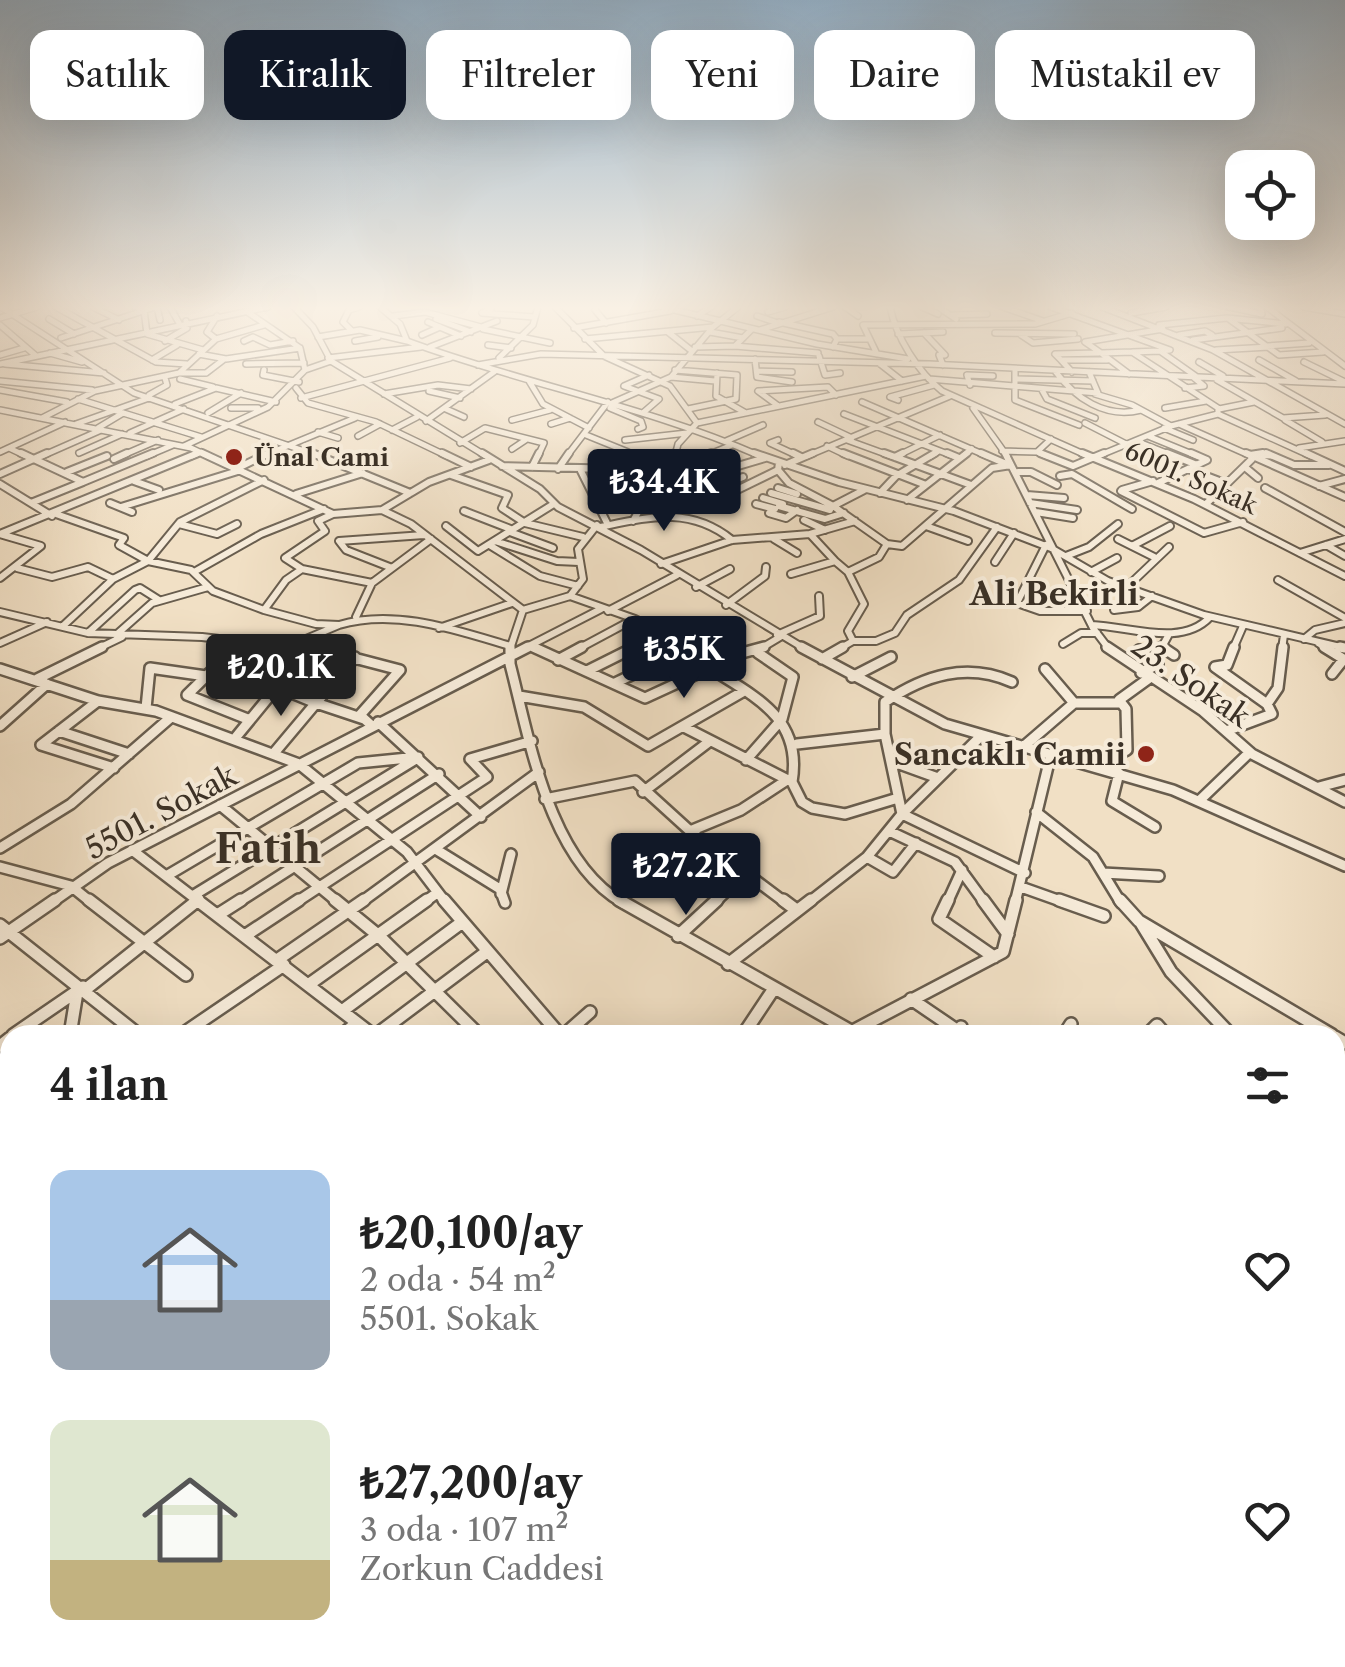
<!DOCTYPE html>
<html lang="tr">
<meta charset="utf-8">
<style>
:root{--surface:#fff;--page:#f2f2f2;--text:#222;--muted:#767676;--accent:#111827}
body{margin:0;font-family:"Libre Caslon Text",serif;background:var(--page);color:var(--text);height:100vh;display:flex;flex-direction:column;font-size:38px;white-space:nowrap}
*{box-sizing:border-box;margin:0}
p{font-size:32px;color:var(--muted)}
.icon{flex:none;width:55px;height:55px;fill:none;stroke:currentColor;stroke-width:2;stroke-linecap:round;stroke-linejoin:round}
.map{position:relative;flex:1;overflow:hidden}
.side{position:absolute;left:0px;top:1025px;width:1345px;height:642px;display:flex;flex-direction:column;background:var(--surface);border-radius:30px 30px 0 0;box-shadow:0 10px 40px #0002}
.side>*{flex:none}
.banner{position:absolute;left:30px;top:30px;width:1285px;height:90px;display:flex;gap:20px}
.controls{position:absolute;left:1225px;top:150px;display:grid;gap:20px}
.controls a{display:grid;place-items:center;width:90px;height:90px;border-radius:20px;background:var(--surface);box-shadow:0 10px 40px #0002;font-size:50px}
.price{position:absolute;translate:-50% -85px;padding:0 22px;border-radius:10px;background:var(--accent);color:#fff;font-size:32px;line-height:65px;filter:drop-shadow(0 2px 5px #0008)}
.price::after{content:'';position:absolute;left:50%;top:60px;width:30px;height:22px;margin-left:-15px;background:inherit;clip-path:polygon(0 0,100% 0,50% 100%)}
.price.active{background:#222;color:#fff}
ul{padding:0;list-style:none}
li{display:flex;align-items:center;gap:30px;height:250px;padding:0 50px}
li span{display:grid;place-items:center;flex:none;width:280px;height:200px;border-radius:20px;color:#555}
li>.icon{margin-inline-start:auto}
span .icon{width:120px;height:120px;fill:#fffc;stroke-width:1}
li b{font-size:42px}
h2{display:flex;justify-content:space-between;align-items:center;height:120px;padding:0 50px;font-size:42px}
.pill{padding:0 35px;border-radius:20px;background:var(--surface);box-shadow:0 10px 40px #0002;font-size:35px;line-height:90px}
.pill.active{background:var(--accent);color:#fff}
.map>svg:first-child{display:block}
</style>
<div class="map">
<svg width="1345" height="1667" viewBox="0 0 1345 1667">
<rect width="100%" height="100%" fill="#f1e0c5"/>
<filter id="stains"><feTurbulence type="fractalNoise" baseFrequency=".002" numOctaves="4"/><feColorMatrix values="0 0 0 0 .2 0 0 0 0 .09 0 0 0 0 .02 0 0 0 .5 -.17"/></filter>
<radialGradient id="worn" r=".72"><stop offset=".6" stop-color="#630" stop-opacity="0"/><stop offset="1" stop-color="#630" stop-opacity=".3"/></radialGradient>
<g fill="none" stroke-linecap="round" stroke-linejoin="round">
<g stroke="#685d4e" stroke-width="8">
<path id="minor-far4" d="M1 307 134 393 319 456
M56 307 156 362 187 364
M93 307 119 320
M135 307 144 310 147 334 203 350
M157 307 160 320
M170 307 179 323
M294 307 313 327 331 361 486 456
M380 307 400 324 407 341C523 384 646 406 760 456
M555 307 604 356 670 386 697 423
M662 307 817 344 908 359
M845 307 858 316
M890 307C896 337 918 372 942 391L1088 456
M922 307 938 314
M938 307 956 319
M1003 307 1043 321
M1051 307 1170 350 1160 351 1197 377
M1102 307 1213 350 1345 424
M1229 307 1262 314 1260 307
M1267 307 1345 366
M1304 307 1345 314
M491 309 482 313 534 317
M595 310 606 323
M768 312 785 307
M1131 313 1166 307
M953 315 987 314
M393 316 425 312 481 327
M697 316 711 307
M757 316 778 323
M0 318 37 307
M49 319 74 334
M436 319 471 332
M1229 319 1279 355 1323 352
M428 322 461 336
M779 322 833 334 837 339 833 347
M0 325 35 355
M1159 325 1227 318 1286 324
M574 328 670 311
M483 329 550 343
M760 330 833 307
M352 331 343 322 349 310 359 307
M668 332 692 351
M710 332 743 338
M924 333 945 355H939L943 365
M995 333 1074 334
M898 334 943 332
M422 335 440 327
M1021 335 1033 343 1078 339
M1179 335 1205 331 1212 335
M318 337 360 330 407 341
M61 338 155 307
M216 339 264 325
M585 339 713 327
M837 339H869
M1193 340 1282 328
M165 341 187 328 186 321
M244 341 253 337 270 345 293 341
M355 341 378 337
M488 345 511 348
M735 346 818 353
M1267 346 1309 343
M430 347 497 321
M695 347 735 346 752 329
M1216 350 1269 347
M1160 351 1132 352 1218 408V414L1311 456
M50 353 82 362
M1101 353 1085 342 1163 329
M199 354 226 359 300 348
M877 354 863 325 1035 324 1072 313
M0 355 24 348
M819 356 825 375 840 373
M328 358 421 347
M499 358 533 325 538 307
M755 359 757 377 792 382
M152 360 177 345
M1061 360 1055 354 1099 353
M1259 360 1296 381
M1199 362 1223 376
M1304 362 1343 381
M879 363 902 381
M0 364 268 307
M5 364 104 373
M246 364 304 363
M478 365 541 354 929 364 1345 384
M1015 369V400L1079 425
M264 370 263 375 299 382
M305 370 331 361
M675 370 737 375 736 399 688 409
M757 371 792 372
M1055 371C1075 398 1105 419 1141 410
M1072 372 1061 360H1107
M179 373H206L223 360
M717 373 716 396 744 412
M1129 374 1101 353 1132 352
M671 377 715 381
M180 379 213 387
M929 379 1098 393 1089 372
M1018 379 1093 381
M1217 380 1283 418 1325 415
M0 381 92 390
M529 381 543 404 589 428
M970 385 967 375 993 376
M296 388 308 403 376 422 447 456
M1185 388 1204 386 1193 377
M0 390 67 402
M1042 390 1047 399 1095 418
M429 391 460 398
M384 394 438 385 471 389
M1095 394 1132 405 1171 426
M149 395 167 385 165 378
M301 398 450 358
M78 399 201 437
M898 400 890 397 934 385
M862 402 987 456
M612 403 671 377 713 327 738 307
M175 404 216 388 276 402
M777 405 758 391 828 387 836 395
M231 408H258
M610 408 641 421 643 427 638 429
M973 408 1007 456
M1165 408 1206 401
M446 409 464 417
M1219 409 1254 402
M0 410 191 448 208 456
M644 412 659 399 624 386 649 375
M208 413 241 393
M844 414 953 456
M42 418 95 391 179 373 216 339 207 332 217 316
M512 420 550 410
M1285 420 1322 442
M426 421 494 372
M818 422 852 438
M1085 423 1128 445
M76 424 149 398
M551 424 570 418
M1179 424 1251 456
M98 428 123 413
M1164 428 1193 440
M392 430 417 417
M318 432 338 438
M130 433 184 409
M586 435 628 452
M358 436 380 424
M1148 436 1197 456
M625 440 687 433
M778 440 770 443 798 456
M847 440 891 456
M726 441 763 425
M1136 441 1174 456
M460 443 485 428 544 443 538 456
M184 446 268 407 305 370 300 348 246 311
M827 446 848 456
M9 448 26 456
M1299 448 1345 441
M512 449 527 439
M1002 451 1037 452 1051 439
M0 452 65 422
M1037 452 1047 456
M79 453 122 434
M1250 455 1272 456
M42 456 101 430
M121 456 158 440
M147 456 173 445
M192 456 201 452
M263 456 355 418
M567 456 608 402
M675 456 678 444 697 423 926 376
M705 456 732 445
M807 456 950 396
M897 456 940 435
M931 456 939 451
M963 456 972 449
M1098 456 1171 426 1218 414"/>
</g>
<g stroke="#685d4e" stroke-width="10">
<path id="minor-far3" d="M21 453 83 482 153 453
M202 453 333 514 382 510 411 524 523 610
M312 453 410 493
M442 453 471 467
M482 453 540 489 558 507 641 550 805 649
M754 453 839 482 954 511 1051 548 1108 581 1204 615 1345 648
M793 453 801 457
M843 453 926 485
M884 453 971 485
M947 453 959 458
M981 453 1004 463
M1005 453 1093 628 1109 649
M1040 453 1073 466 1104 453
M1082 453 1194 499 1345 576
M1167 453 1197 465
M1246 453 1345 497
M1266 453 1294 465H1329
M1306 453 1345 471
M1250 455 1263 453
M895 457 903 453
M114 459 127 453
M779 463 778 470 789 483 833 506
M785 465 813 453
M502 466 622 469 664 478
M680 466 713 489 743 477
M680 466 711 453
M532 467 539 453
M238 468 269 453
M1246 468 1258 478
M558 469 569 453
M1188 469 1227 484
M581 471 608 525
M639 471 673 455
M67 472 107 456
M1018 472H1031L1057 485
M0 474 47 453
M451 475 508 495 502 508 525 523 583 537
M1060 476 1072 474 1132 509
M697 478 765 458
M134 481 159 490
M1158 483 1207 460 1191 453
M0 484 52 516
M1319 486 1345 479
M778 488 797 494
M1265 488 1345 532
M713 489 733 492 778 470
M864 490 833 506 887 544
M1122 490 1153 481
M1121 491 1204 533 1243 522
M771 493 830 510
M880 493 896 476 935 453
M296 494 363 473
M1027 495 1064 498
M763 498 783 504
M907 500 967 453
M31 503 83 482
M110 503 132 512
M1030 503 1077 510
M756 504 775 509
M1206 504 1252 459
M779 506 825 519 844 513
M121 507 241 470
M382 510 429 482 489 460
M464 511 513 530
M1036 512 1073 518
M769 513 786 518 797 510
M56 514 124 538 119 545 148 561 191 570 213 591 264 610 316 624 339 625 287 647
M804 520 825 530
M633 521 653 486 680 469 675 453
M179 524 217 534 237 524
M446 526 478 551 552 505
M926 526 968 541
M600 527C649 517 690 506 732 540
M510 532 553 548
M0 534 198 453
M0 534 41 546 0 578
M810 534 835 561
M774 539 797 553
M1118 539 1154 557
M495 541 557 561 579 562
M1046 545 1017 603 1040 611H1087
M1326 545 1345 556
M491 546 540 576 578 586
M1132 546 1170 526
M1300 553 1345 539
M1066 556 1089 547 1118 524
M995 562 1014 533
M661 564 732 540 810 534 855 521
M17 568 52 577 88 567 113 579
M392 568 346 550 339 541 424 535
M302 569 372 583
M194 572 261 534 324 509
M848 572 879 557 887 544 902 546 992 468 1011 465
M1091 572 1117 558
M791 574 835 561 848 572
M1278 580 1345 618
M696 587 730 569
M1127 587 1169 547
M570 596 635 619 696 649
M726 605 765 576 766 567
M264 610 286 580 302 569 285 558 325 531 318 521 333 514
M1114 610 1138 607 1152 596
M608 611 677 575
M0 612 88 633 202 637 304 649
M356 617 372 583 431 539
M339 625C395 608 456 630 510 646
M1092 625C1132 627 1182 647 1210 617
M63 626 113 579 148 561 180 522 264 480
M439 628 512 603
M88 633 135 590 140 588 159 600
M116 635 152 603 208 587
M777 635 820 616 819 596
M1304 639 1315 630 1345 623
M853 641H876L895 633 907 615 959 580 997 527
M0 643 47 622
M1318 643 1328 649
M1063 644 1081 633H1097
M531 646 538 649
M97 649 122 637
M234 649 240 643
M510 649 523 610 570 596 583 579 578 549 597 525
M523 649 601 609
M578 649 634 619
M630 649 662 633
M760 649 780 637
M839 649 853 641 848 631 864 604 848 572
M1165 649 1162 647 1168 636
M1233 649 1243 626
M1282 649 1284 635"/>
</g>
<g stroke="#685d4e" stroke-width="14">
<path id="minor-far2" d="M236 647 187 695 250 720
M284 647 335 653 400 670 360 715 371 725
M510 647V664C530 741 549 861 623 903
M533 647 645 698 708 669
M691 647 727 657 764 647
M801 647 945 724 1173 790 1345 866
M1107 647 1203 711 1252 754 1345 802
M1162 647 1174 655
M1234 647 1227 665 1215 667 1267 704
M1324 647 1345 660
M1340 647 1345 648
M1139 650 1158 664 1141 673
M694 652 696 659C745 693 804 712 792 782
M355 657 316 703 364 719
M822 659 843 647
M558 660 582 647
M0 669 98 701 156 711 299 764 407 852 446 903
M1045 669 1074 703H1121
M587 671 635 647
M1332 674 1343 660
M852 677 891 657
M37 679 102 647
M615 683 688 648
M519 696 584 707 648 746 744 691
M98 701 41 745 114 768
M146 708 150 668 206 676
M378 722 481 817
M0 726 47 684
M686 728 792 782 802 802 812 808 845 814 898 798
M1229 730 1272 714 1267 704 1278 688 1283 647
M59 731 129 754
M236 737 286 676 295 650
M797 744 885 734
M1023 747 1074 703
M274 753 316 703 277 687
M746 760 782 719 793 677 758 653
M891 761 938 778
M1095 766 1127 750 1126 709 1119 700 1148 679
M1119 773 1112 801 1155 827
M1319 787 1345 780
M643 792 710 741
M545 799 635 781 690 831 786 903
M1200 800 1250 752
M220 805 339 903
M1036 812 1093 857 1121 903
M902 814 885 734V702C925 675 967 662 1012 682
M902 814 1025 873
M690 831 741 810 787 780
M889 831 955 862 985 903
M0 848 71 804 170 718
M132 850 201 903
M437 850 500 889 505 903
M867 857 893 872 916 843
M0 867 71 886 92 903
M1103 873 1159 876
M168 875 358 763 418 757
M1021 887 1066 903
M666 891 712 847
M501 894 511 854
M194 895 416 759
M51 903 108 863 528 647
M194 903 199 899
M237 903 439 774
M295 903 487 777 470 759 532 741
M360 903 539 772
M423 903 437 893
M714 903 747 872
M808 903 867 857 902 814 982 735
M947 903 962 870
M1015 903 1051 754"/>
</g>
<g stroke="#685d4e" stroke-width="16">
<path id="minor-far1" d="M89 900 186 975
M197 900 373 1035
M335 900 379 936 479 1035
M444 900 560 1035
M619 900 858 1035
M783 900 795 909
M948 900 939 919 994 957
M983 900 1008 934
M1059 900 1104 916
M1120 900 1139 921 1332 1035
M219 914 241 900
M1141 923 1171 972 1231 1035
M0 925 139 1035
M246 935 299 900
M678 936 717 900
M0 938 55 900
M277 960 364 900
M728 964 811 900
M308 985 427 900
M86 989 198 900
M911 999 958 1031 961 1027
M342 1011 461 923
M636 1033 640 1035
M849 1033 1003 952 1016 900
M13 1035 83 987
M70 1035 77 992
M181 1035 284 965
M342 1035 357 1023
M376 1035 488 951
M564 1035 590 1012
M743 1035 773 990
M1064 1035 1071 1024
M1147 1035 1157 1025 1166 1035
M1335 1037 1345 1043
M0 1046 10 1038
M1335 1091 1345 1083
M0 1156 10 1159
M1335 1183 1345 1191"/>
</g>
<g stroke="#685d4e" stroke-width="19">
<path id="minor" d="M0 1290 10 1277
M1335 1323 1345 1307
M1335 1352 1345 1360
M0 1397 10 1398
M0 1461 6 1466
M0 1529 10 1535
M0 1606 10 1593
M190 1658 206 1667
M1225 1658 1230 1667
M931 1667 933 1658"/>
</g>
<use href="#minor-far4" stroke="#f6ebd9" stroke-width="5"/>
<use href="#minor-far3" stroke="#f6ebd9" stroke-width="6"/>
<use href="#minor-far2" stroke="#f6ebd9" stroke-width="9"/>
<use href="#minor-far1" stroke="#f6ebd9" stroke-width="11"/>
<use href="#minor" stroke="#f6ebd9" stroke-width="14"/>
</g>
<linearGradient id="sky" x2="0" y2="1"><stop stop-color="#93aec4"/><stop offset="0.57" stop-color="#f9f1e5"/><stop offset="1" stop-color="#f9f1e5" stop-opacity="0"/></linearGradient>
<rect width="1345" height="540" fill="url(#sky)"/>
<g fill="#8f2418" stroke="#f6ebd9" stroke-width="4">
<circle cx="234" cy="457" r="10"/>
<circle cx="1146" cy="754" r="10"/>
</g>
<g text-anchor="middle" dominant-baseline="central" stroke-width="8" stroke-linejoin="round" paint-order="stroke">
<g font-size="25" font-weight="bold" fill="#3b3126" stroke="#f6ebd9" text-anchor="start">
<text x="254" y="457">Ünal Cami</text>
</g>
<g font-size="25" fill="#3b3126" stroke="#f6ebd9">
<text transform="translate(1191 478) rotate(24)">6001. Sokak</text>
</g>
<g font-size="30" fill="#3b3126" stroke="#f6ebd9">
<text transform="translate(1191 681) rotate(35)">23. Sokak</text>
<text transform="translate(161 812) rotate(-28)">5501. Sokak</text>
</g>
<g font-size="30" font-weight="bold" fill="#3b3126" stroke="#f6ebd9" text-anchor="end">
<text x="1126" y="754">Sancaklı Camii</text>
</g>
<g font-size="32" font-weight="bold" fill="#3b3126" stroke="#f6ebd9">
<text x="1054" y="593">Ali Bekirli</text>
</g>
<g font-size="40" font-weight="bold" fill="#3b3126" stroke="#f6ebd9">
<text x="268" y="848">Fatih</text>
</g>
</g>
<rect width="100%" height="100%" filter="url(#stains)"/>
<rect width="100%" height="100%" fill="url(#worn)"/>
</svg>
<div class="controls">
<a><svg class="icon" aria-label="locate" viewBox="0 0 24 24"><circle cx="12" cy="12" r="6"/><path d="M12 2v4M12 18v4M2 12h4M18 12h4"/></svg></a>
</div>
<b class="price" style="left:664px;top:534px">₺34.4K</b>
<b class="price" style="left:684px;top:701px">₺35K</b>
<b class="price active" style="left:281px;top:719px">₺20.1K</b>
<b class="price" style="left:686px;top:918px">₺27.2K</b>
<div class="banner">
<a class="pill">Satılık</a>
<a class="pill active">Kiralık</a>
<a class="pill">Filtreler</a>
<a class="pill">Yeni</a>
<a class="pill">Daire</a>
<a class="pill">Müstakil ev</a>
</div>
<section class="side">
<h2>4 ilan<svg class="icon" aria-label="filters" viewBox="0 0 24 24"><path d="M4 7h16M4 17h16"/><circle cx="9" cy="7" r="2"/><circle cx="15" cy="17" r="2"/></svg></h2>
<ul>
<li><span style="background:linear-gradient(#a9c7e8 65%,#9aa5b1 0)"><svg class="icon" aria-label="home" viewBox="0 0 24 24"><path d="M3 11l9-7 9 7M6 9v11h12V9"/></svg></span><div><b>₺20,100/ay</b><p>2 oda · 54 m²</p><p>5501. Sokak</p></div><svg class="icon" aria-label="heart" viewBox="0 0 24 24"><path d="M12 20l-8-8c-3-5 5-10 8-4 3-6 11-1 8 4z"/></svg></li>
<li><span style="background:linear-gradient(#dfe7d0 70%,#c2b280 0)"><svg class="icon" aria-label="home" viewBox="0 0 24 24"><path d="M3 11l9-7 9 7M6 9v11h12V9"/></svg></span><div><b>₺27,200/ay</b><p>3 oda · 107 m²</p><p>Zorkun Caddesi</p></div><svg class="icon" aria-label="heart" viewBox="0 0 24 24"><path d="M12 20l-8-8c-3-5 5-10 8-4 3-6 11-1 8 4z"/></svg></li>
</ul>
</section>
</div>
